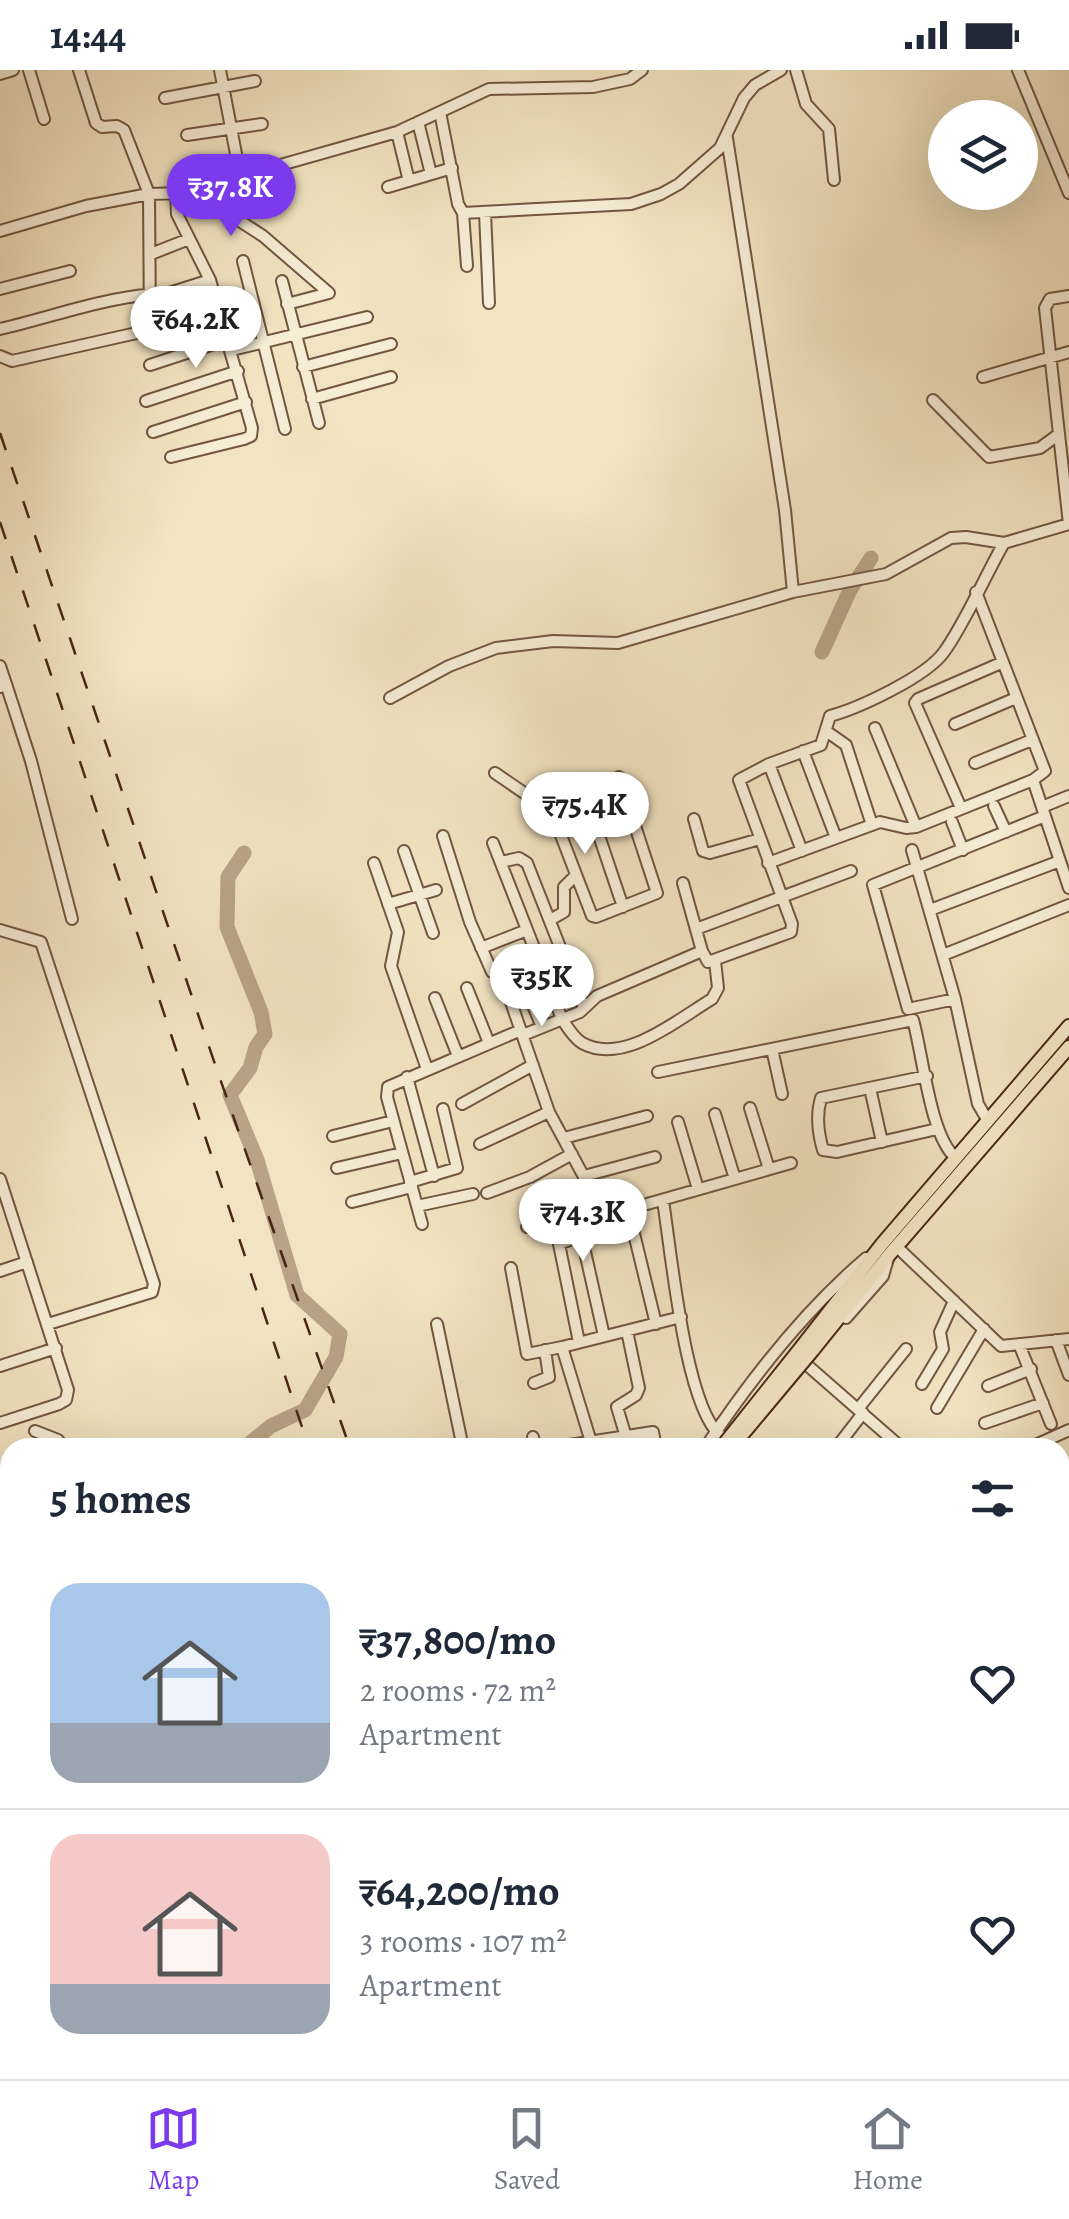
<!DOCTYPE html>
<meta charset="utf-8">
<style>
:root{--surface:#fff;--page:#f6f6f7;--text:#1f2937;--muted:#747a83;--line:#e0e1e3;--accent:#7c3aed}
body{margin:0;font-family:Alegreya,serif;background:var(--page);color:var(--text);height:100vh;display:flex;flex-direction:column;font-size:38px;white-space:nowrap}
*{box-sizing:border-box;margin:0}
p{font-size:32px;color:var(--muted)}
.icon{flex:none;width:55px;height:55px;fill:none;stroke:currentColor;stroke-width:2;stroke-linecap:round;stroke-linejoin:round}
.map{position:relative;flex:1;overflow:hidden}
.drawer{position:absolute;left:0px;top:1368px;width:1070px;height:642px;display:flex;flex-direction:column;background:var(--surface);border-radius:30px 30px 0 0;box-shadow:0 10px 40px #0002}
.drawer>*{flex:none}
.tools{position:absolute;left:928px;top:30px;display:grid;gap:20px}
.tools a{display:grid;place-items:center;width:110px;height:110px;border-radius:50%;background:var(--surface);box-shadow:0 10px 40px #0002;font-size:50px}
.price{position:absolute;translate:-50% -85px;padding:0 22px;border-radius:35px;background:#fff;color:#222;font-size:32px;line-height:65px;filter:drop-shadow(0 2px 5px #0008)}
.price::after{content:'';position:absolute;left:50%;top:60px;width:30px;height:22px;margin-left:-15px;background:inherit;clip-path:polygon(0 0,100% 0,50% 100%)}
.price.on{background:var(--accent);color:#fff}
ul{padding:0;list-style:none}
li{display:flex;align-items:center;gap:30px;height:250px;padding:0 50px}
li+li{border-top:2px solid var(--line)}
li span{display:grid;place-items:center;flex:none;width:280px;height:200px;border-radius:30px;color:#555}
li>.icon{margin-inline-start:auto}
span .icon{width:120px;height:120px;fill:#fffc;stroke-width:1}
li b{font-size:42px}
h2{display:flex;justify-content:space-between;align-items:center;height:120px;padding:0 50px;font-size:42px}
.status{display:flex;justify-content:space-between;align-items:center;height:70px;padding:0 50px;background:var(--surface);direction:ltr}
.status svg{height:28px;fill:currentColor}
.tab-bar{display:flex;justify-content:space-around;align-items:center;height:140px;border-top:2px solid var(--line);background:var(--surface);font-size:28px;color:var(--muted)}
.tab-bar a{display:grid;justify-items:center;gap:5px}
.tab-bar .on{color:var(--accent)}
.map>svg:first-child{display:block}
</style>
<div class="status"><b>14:44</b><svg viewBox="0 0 49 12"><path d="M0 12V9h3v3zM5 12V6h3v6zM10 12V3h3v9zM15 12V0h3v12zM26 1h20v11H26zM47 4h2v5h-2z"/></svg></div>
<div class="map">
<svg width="1069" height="2009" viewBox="0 0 1069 2009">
<rect width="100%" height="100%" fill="#f2e4c2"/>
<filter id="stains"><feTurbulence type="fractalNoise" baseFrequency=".002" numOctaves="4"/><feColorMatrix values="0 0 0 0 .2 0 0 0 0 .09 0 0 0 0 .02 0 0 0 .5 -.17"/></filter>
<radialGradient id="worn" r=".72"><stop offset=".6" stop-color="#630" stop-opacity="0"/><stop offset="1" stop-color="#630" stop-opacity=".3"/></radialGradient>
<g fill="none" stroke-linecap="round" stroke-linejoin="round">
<path stroke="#b8a387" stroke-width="15" d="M822 582 850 520 871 488
M244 783 228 807 227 857 261 942 265 964 256 977 250 998 230 1025 257 1090 297 1225 340 1264 336 1287 305 1340 271 1356 244 1378
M0 1907 10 1913
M0 1963 10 1965
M163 2000 164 2009"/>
<g stroke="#725640" stroke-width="14">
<path id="minor" d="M29 0 44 49
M220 0 240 105
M796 0 806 34 829 59 834 110
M1018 0 1069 123
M0 4 13 0
M165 28 255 11
M440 42 458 134 463 143
M418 52 431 104
M397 62 409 111
M187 65 262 54
M727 68 785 440 793 522
M209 115 212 133 263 166 329 223 287 234
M388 117 452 98
M485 143 489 233
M0 161 86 136 149 124 182 123 397 62 489 19 593 17 630 9 642 0
M151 184 189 169
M243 191 285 359
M467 196 463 143 631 134 661 124 679 114 720 78 744 28 755 15 781 0
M282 211 319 353
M0 219 70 201
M166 224 210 210
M0 259C51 247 100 229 152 224
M161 262 219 239
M232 280 367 247
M0 286 12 291 150 260 149 124 124 60 117 56 102 57 96 53 79 0
M150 295 229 269
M303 297 391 274
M983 307 1069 282
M312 329 391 307
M933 330 989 387 1040 378 1059 364
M146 331 238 301
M153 362 246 332
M171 387 244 369 251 366 252 358 210 210 177 144 176 124
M976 522 1045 701 1033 710
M0 596 6 614
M0 617 6 614 31 691 72 849
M390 628 449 596 496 578 553 571 618 573 793 522 886 504 951 468 966 467 1004 473 1069 454 1045 238 1050 229 1069 226
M955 654 1016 628
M875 658 916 757 1033 710 1045 746 873 815 908 939 955 929 978 1034 988 1051
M826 661 846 675 872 755
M803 681 836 768
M975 693 1032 670
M769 694 802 781
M495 703 552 742 592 846 596 847 657 823 619 707
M585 724 623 837
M994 736 1006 762
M1042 737 1069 726
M961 738 915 633 918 629 1001 593
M1045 746 1069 818
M694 749 703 781 710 783 760 769
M952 752 963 780
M443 766 470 852 492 902
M493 773 562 949C567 957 574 968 582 973 624 996 678 949 712 929L718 918 715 891
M912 780 955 929
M404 781 433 863
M501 792 519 788 527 793 584 938
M374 793 398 862 391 896 427 999
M768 793 880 752 906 758 916 757
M683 813 702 881 708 892 791 862 792 854 739 710 769 694 821 675 830 646C859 638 926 607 944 582 965 553 985 506 1004 473
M388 834 436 820
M930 840 1060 791
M550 850 564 842V817L576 805
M696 859 851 801
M0 860 41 872 154 1214 152 1222 48 1254
M481 878 527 860
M943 885 1069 835
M540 890 506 903 504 912 549 1042 605 1146 791 1093
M518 899 542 957
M467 918 489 973
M435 928 458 986
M523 965 580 942 597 926 702 881
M772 979 782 1024
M658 1002 913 950C923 985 930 1067 956 1088
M927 1006 821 1028C816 1045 818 1063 823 1080L837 1082 937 1059
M407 1007 434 1106
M870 1018 882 1072
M462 1034 533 995
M750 1038 769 1099
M715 1044 735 1109
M678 1052 698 1119
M333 1066 393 1051
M564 1068 647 1046
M480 1074 549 1042
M337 1098 402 1083
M584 1106 655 1087
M0 1109 68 1320 66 1330 59 1334 0 1353
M410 1112 457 1098 443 1039
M487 1123 530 1107 572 1084
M663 1131C671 1180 685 1336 720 1365
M352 1132 412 1117
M417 1136 473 1124
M628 1139 656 1254
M422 1154 387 1027 388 1017 521 960
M527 1157 592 1122
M581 1164 604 1266
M896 1176 1001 1276 1069 1269
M511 1198 527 1284 562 1277 591 1372
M0 1201 27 1192
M846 1248 883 1206 889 1185
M437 1254 463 1378
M1056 1270 1069 1305
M579 1272 559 1174 605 1157 609 1145
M1019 1274 1051 1354
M562 1277 681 1247
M807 1295 902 1378
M0 1296 56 1278
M534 1313 549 1307 545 1280
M922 1314 943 1279 940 1262 954 1231
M988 1316 1031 1299
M937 1338 984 1259
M858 1339 906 1279
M985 1353 1043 1333
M35 1361 58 1370 65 1378
M533 1367 535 1378
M626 1367 617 1337 636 1325 639 1318 627 1261
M550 1378 653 1362 656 1378
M705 1378C750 1310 804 1241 866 1188
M836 1378 863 1343
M1029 1378 1069 1360
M1060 1544 1069 1530
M1060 1556 1069 1560
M0 1599 10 1596
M1060 1623 1069 1622
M0 1639 10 1636
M1060 1671 1069 1670
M0 1690 10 1686
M1060 1718 1069 1717
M0 1727 10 1724
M1060 1729 1069 1728
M0 1798 10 1797
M1060 1799H1069
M1060 1955 1069 1954
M245 2000 246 2009
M314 2000 318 2008
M356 2000 361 2009
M594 2000V2009
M626 2000 627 2009
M658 2000V2009
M691 2000V2009
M724 2000V2009
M829 2000 830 2009
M871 2000V2009
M904 2000V2009
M937 2000 938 2009
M969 2000 970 2009
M1007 2000 1008 2009
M1020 2000V2009
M383 2009 401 2000
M756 2009V2000
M789 2009V2000"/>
</g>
<g stroke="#482615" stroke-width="16">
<path id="major" d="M803 1275 882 1174 1069 956
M813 1280 890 1184 1069 977
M0 1706 10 1703
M0 1716 10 1713"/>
</g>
<use href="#minor" stroke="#f7edd7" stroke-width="10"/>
<use href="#major" stroke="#f2e4c2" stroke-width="12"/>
<path stroke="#482615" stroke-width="2.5" stroke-dasharray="18 18" stroke-linecap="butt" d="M0 363 218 1003 350 1378
M0 452 309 1378
M515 2000 518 2009
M555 2000 558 2009"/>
<g stroke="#482615" stroke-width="16" stroke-linecap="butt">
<path id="major-bridge" d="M721 1378 803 1275
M731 1378 813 1280"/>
</g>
<use href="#major-bridge" stroke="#f2e4c2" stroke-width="12"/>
</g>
<rect width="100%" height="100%" filter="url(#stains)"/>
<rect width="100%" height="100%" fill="url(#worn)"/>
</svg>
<div class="tools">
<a><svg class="icon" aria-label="layers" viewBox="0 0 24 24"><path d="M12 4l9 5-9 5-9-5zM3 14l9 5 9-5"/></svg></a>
</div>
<b class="price on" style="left:231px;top:169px">₹37.8K</b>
<b class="price" style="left:196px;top:301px">₹64.2K</b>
<b class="price" style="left:585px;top:787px">₹75.4K</b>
<b class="price" style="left:542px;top:959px">₹35K</b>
<b class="price" style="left:583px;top:1194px">₹74.3K</b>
<section class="drawer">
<h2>5 homes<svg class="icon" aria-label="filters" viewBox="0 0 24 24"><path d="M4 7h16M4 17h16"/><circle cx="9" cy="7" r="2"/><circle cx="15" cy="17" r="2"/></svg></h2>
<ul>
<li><span style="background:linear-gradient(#a9c7e8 70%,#9aa5b1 0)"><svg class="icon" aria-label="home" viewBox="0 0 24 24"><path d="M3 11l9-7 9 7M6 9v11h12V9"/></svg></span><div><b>₹37,800/mo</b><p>2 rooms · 72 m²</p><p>Apartment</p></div><svg class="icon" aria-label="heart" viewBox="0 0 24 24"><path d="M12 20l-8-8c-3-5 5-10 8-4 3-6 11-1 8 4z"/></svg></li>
<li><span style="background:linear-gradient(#f6c9c9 75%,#9aa5b1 0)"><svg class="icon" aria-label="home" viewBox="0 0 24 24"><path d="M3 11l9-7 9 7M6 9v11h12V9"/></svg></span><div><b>₹64,200/mo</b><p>3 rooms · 107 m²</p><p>Apartment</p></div><svg class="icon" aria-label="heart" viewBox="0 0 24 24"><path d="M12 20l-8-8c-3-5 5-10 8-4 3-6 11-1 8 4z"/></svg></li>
</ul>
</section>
</div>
<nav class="tab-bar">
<a class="on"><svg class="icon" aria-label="map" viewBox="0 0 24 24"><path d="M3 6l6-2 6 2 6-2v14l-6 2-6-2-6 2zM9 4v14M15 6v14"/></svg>Map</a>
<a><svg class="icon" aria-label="saved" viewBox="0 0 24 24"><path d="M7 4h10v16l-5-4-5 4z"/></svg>Saved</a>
<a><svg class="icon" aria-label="home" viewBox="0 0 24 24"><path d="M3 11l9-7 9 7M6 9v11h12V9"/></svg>Home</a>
</nav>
